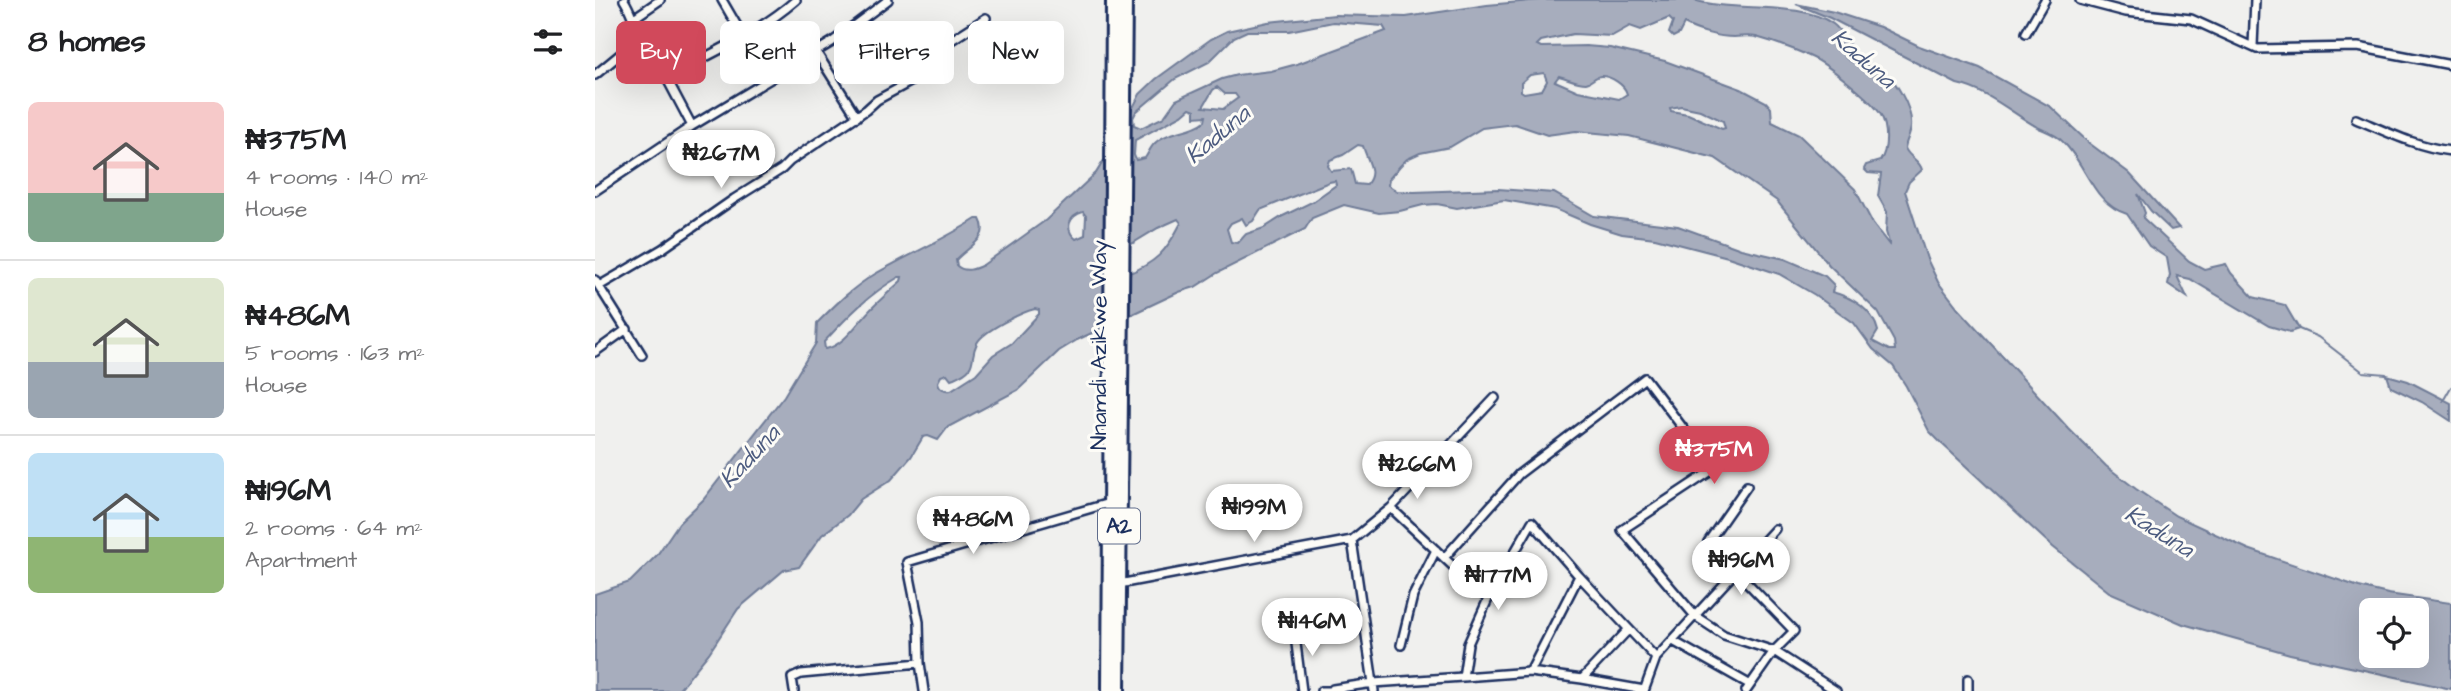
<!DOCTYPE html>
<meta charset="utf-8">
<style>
:root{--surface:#fff;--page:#f2f2f2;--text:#202124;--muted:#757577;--line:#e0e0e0;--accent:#d1495b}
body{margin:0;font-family:"Architects Daughter",sans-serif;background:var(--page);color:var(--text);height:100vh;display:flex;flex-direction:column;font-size:26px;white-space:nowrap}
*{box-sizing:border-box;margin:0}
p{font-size:23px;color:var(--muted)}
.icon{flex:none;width:38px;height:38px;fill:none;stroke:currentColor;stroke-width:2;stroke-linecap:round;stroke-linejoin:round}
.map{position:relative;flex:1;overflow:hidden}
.details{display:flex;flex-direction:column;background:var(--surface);width:595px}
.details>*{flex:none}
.banner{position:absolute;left:21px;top:21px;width:665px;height:63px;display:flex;gap:14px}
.controls{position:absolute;left:1764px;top:598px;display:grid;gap:14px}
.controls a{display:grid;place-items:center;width:70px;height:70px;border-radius:10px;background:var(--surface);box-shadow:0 7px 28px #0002;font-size:35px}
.price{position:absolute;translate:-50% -60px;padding:0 16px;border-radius:24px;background:#fff;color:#222;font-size:23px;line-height:46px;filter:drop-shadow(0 2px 4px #0008)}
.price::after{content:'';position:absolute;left:50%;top:42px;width:21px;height:16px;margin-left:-10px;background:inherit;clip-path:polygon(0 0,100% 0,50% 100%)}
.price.active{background:var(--accent);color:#fff}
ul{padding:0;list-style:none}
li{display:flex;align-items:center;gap:21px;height:175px;padding:0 28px}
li+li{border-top:2px solid var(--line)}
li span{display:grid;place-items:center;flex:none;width:196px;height:140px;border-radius:10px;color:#555}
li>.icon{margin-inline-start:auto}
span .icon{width:84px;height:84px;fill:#fffc;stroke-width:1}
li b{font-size:30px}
h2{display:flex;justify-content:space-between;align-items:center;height:84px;padding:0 28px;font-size:30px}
.tag{padding:0 24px;border-radius:10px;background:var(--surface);box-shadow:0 7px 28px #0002;font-size:24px;line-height:63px}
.tag.active{background:var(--accent);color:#fff}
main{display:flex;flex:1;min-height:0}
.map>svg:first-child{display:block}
</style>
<main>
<section class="details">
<h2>8 homes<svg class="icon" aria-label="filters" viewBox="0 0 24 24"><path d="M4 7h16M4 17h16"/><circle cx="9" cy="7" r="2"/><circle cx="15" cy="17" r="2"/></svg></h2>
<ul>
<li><span style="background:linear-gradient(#f6c9c9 65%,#7fa58c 0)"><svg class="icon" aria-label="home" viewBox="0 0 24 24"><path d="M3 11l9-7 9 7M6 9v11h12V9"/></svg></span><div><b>₦375M</b><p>4 rooms · 140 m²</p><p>House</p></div></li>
<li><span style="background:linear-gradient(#dfe7d0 60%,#9aa5b1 0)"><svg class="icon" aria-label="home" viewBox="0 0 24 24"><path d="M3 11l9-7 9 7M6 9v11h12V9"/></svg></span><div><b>₦486M</b><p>5 rooms · 163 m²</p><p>House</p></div></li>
<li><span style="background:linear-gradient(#bfe0f5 60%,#8fb573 0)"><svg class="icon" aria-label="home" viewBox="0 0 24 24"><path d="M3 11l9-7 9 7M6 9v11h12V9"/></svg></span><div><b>₦196M</b><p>2 rooms · 64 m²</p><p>Apartment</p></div></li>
</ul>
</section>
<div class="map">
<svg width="1856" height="691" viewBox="0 0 1856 691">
<rect width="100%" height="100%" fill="#f0f0ee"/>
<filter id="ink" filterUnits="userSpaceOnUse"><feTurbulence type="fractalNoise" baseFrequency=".0143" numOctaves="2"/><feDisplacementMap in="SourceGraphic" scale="14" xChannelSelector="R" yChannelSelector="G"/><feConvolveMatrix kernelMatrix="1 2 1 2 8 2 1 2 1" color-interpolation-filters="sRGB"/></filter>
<g filter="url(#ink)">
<path fill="#a7adbd" stroke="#6f7b97" stroke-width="2" fill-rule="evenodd" d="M946 0H1099C1139 13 1204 0 1238 24 1245 29 1250 39 1255 46V49L1247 53C1254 65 1269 64 1281 68 1299 73 1318 109 1316 127 1315 135 1311 141 1310 148 1314 158 1325 160 1327 170L1314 182 1310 191 1332 259 1343 282 1363 308 1474 429 1511 466 1541 489 1581 516 1653 549 1764 587 1793 594 1856 603V689L1695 654 1588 624 1514 592 1458 547 1346 443 1334 431 1311 386 1298 366 1278 349 1259 323 1220 295 1184 274 1133 257 1060 238 1027 234 995 224 960 209 909 200 862 208 842 204 828 205 805 211 784 213 749 205 717 218 710 229 622 273 600 287 584 292 482 340 464 351 423 390 353 427 343 440 333 436 328 437 316 457 296 480 266 499 253 515 227 535 204 567 189 570 143 609 114 653 83 691H0V594L35 582 62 555 84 523 108 500 189 396 221 343 222 323C240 305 258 287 280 274 313 255 348 240 381 219H385C396 239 372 247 361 260L362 266C370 273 380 269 388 265L451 220 501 173 519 144 545 94 561 79 616 39 632 31 673 22 740 15 811 17 892 5ZM1074 18 1078 22 1074 33 1078 37 1084 34 1089 24C1102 31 1123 37 1139 37 1147 37 1153 35 1161 37 1179 42 1199 49 1216 57 1231 63 1278 101 1286 115 1293 128 1293 150 1285 161L1271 165 1269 169 1273 173 1286 174 1283 196 1292 212 1291 232 1295 246 1278 224 1260 189 1204 135 1177 122 1176 108 1171 102 1146 89 1070 61 1015 48 991 46 946 47 942 45 946 41 978 34 1017 36 1035 26 1046 30ZM738 22 788 26 791 31 702 64 676 71 642 75 627 79 581 100 569 117 546 128 539 125 538 118 541 112 548 106 580 79 614 62 639 37 652 31H694ZM949 73 952 81 947 90 929 93 926 91V83L935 75ZM964 76C972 78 982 83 991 83 997 82 1000 76 1006 76 1016 76 1030 85 1032 94L1024 99 983 91 960 81ZM622 87 630 94H640L643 98 628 109 608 107 618 90ZM1086 106 1105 110 1128 121 1130 128 1127 129 1093 114 1076 111 1075 108ZM595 108 600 110V117L611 116 610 121C596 133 572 130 559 144 555 148 553 154 550 158L541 160 539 155 540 140 587 115ZM920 124 952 135 981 131 1034 136 1120 158 1182 201 1234 265 1283 312 1299 341 1300 350H1294L1277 341 1283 331C1278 310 1257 297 1237 292L1239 285 1230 276 1190 259 1146 249 1083 226 999 216 959 193 903 189 819 192 802 191 793 185 794 179 805 166 812 159 825 153 855 147 887 128ZM763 145 768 146C772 161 783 172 771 185L760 184 756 169 736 171 733 166 735 160 748 155ZM734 182 740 181 741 185 717 202 688 216 669 228 651 234 643 243 636 242 632 229 636 223 647 218 651 225 658 221 665 210ZM488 212 491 216 490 235 481 239C469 229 474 216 488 212ZM583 219 586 223C571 252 561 263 530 275 521 278 512 283 503 282V270L507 262 563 228ZM304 277H307L306 281C296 290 286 299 276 309 264 321 248 347 230 349L229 342C252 317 274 294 304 277ZM440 309 444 310V314L417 343 398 355 381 374 356 390C349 391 344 388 343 382L346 376 352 374 356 379 359 378C385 367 373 361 382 343 388 331 427 312 440 309ZM1776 611H1822V656H1776Z
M1201 4 1239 12 1285 27 1324 46 1385 68 1456 107 1494 143 1534 173 1584 228 1576 230 1556 211 1543 194 1550 213 1548 218 1594 261 1609 269 1631 264 1636 273 1658 297 1690 305 1704 329 1695 332 1674 326 1595 279 1582 276 1592 297 1573 284 1575 275 1572 258 1554 246 1532 214C1497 204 1491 162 1466 140 1460 134 1450 131 1442 127 1417 113 1392 90 1362 84L1235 18Z
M1792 375 1813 381 1856 403V421L1827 402 1796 387Z"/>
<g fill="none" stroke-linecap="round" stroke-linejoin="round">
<path stroke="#6f7b97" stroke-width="2" d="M1704 329 1723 337 1768 372 1791 374
M1848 401 1856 387"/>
<g stroke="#1b2f5e" stroke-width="12">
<path id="street" d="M29 0C39 15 40 34 54 45L97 126
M127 0 173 79
M1485 0 1531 12 1596 19 1662 49 1763 47 1856 65
M39 18 65 0
M1431 33 1450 0
M1658 46 1660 0
M220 50 262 117
M0 75 45 38
M71 77C116 54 163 33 201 0
M1761 119C1792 132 1822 147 1856 151
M0 191 97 126 237 42 293 0
M0 280 47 355
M4 286 67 249 139 199 187 169 195 161 271 110 282 100 317 81 344 48 391 18
M0 352 32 329
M757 540 778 683 868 677
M849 558 924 474 1050 378 1119 469 1027 530 1100 616 1129 635 1179 651 1241 691
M984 576 937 522 893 599 873 644 868 677 935 672 987 679 1034 629
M524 584 757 540 796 508
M893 599 796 508 900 398
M699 628 707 691
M1078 641 1154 684
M806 645 818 596 841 550
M325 663 324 622 312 562 514 503
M935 672 984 576 1061 658
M987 679 1049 690
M738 689 778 683 779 691
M199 691 197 678 206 674 325 663 329 691
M726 691H738
M1049 691 1061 658 1180 529
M1151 691 1179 651 1199 631 1113 542 1152 486
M1373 691V679"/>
</g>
<g stroke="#1b2f5e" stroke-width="18">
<path id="highway" d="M514 691 518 0
M523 691 530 0"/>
</g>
<use href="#street" stroke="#fdfcf7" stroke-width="7"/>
<use href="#highway" stroke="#fdfcf7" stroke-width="12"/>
</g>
</g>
<g text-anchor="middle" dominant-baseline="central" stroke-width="6" stroke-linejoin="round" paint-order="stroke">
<rect fill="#fdfcf7" stroke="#5f6c8c" stroke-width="2" x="503" y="508.5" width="42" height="35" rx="5"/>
<g font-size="21" font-weight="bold" fill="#1b2f5e">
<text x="524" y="526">A2</text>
</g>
<g font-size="23" fill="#1b2f5e" stroke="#fdfcf7">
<text transform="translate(504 345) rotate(-90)">Nnamdi Azikwe Way</text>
</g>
<g font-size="24" font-style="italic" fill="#4c5b7f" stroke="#fdfcf7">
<text transform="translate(1268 59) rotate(41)">Kaduna</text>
<text transform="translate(623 135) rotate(-40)">Kaduna</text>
<text transform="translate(155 457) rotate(-47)">Kaduna</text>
<text transform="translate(1564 532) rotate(32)">Kaduna</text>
</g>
</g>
</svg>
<div class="controls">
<a><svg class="icon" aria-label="locate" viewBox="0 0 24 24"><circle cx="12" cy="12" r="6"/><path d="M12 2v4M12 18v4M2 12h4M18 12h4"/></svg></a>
</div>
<b class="price" style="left:126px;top:190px">₦267M</b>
<b class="price active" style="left:1119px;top:486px">₦375M</b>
<b class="price" style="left:822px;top:501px">₦266M</b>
<b class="price" style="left:659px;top:544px">₦199M</b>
<b class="price" style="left:378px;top:556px">₦486M</b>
<b class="price" style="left:1146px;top:597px">₦196M</b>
<b class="price" style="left:903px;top:612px">₦177M</b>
<b class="price" style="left:717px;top:658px">₦146M</b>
<div class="banner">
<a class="tag active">Buy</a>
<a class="tag">Rent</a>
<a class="tag">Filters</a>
<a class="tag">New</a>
</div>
</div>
</main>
